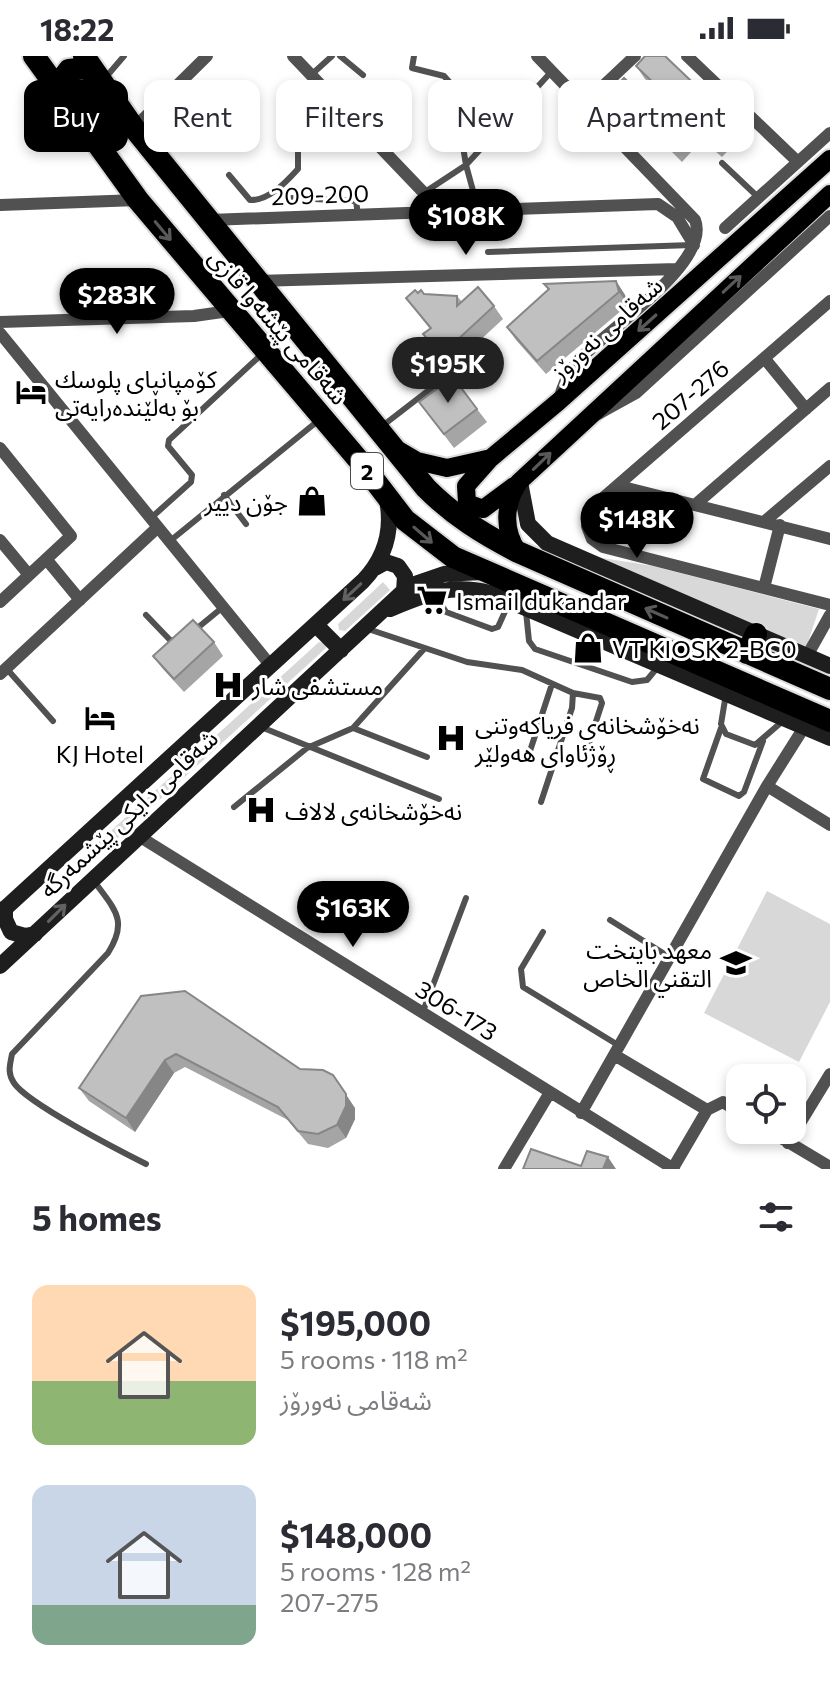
<!DOCTYPE html>
<meta charset="utf-8">
<style>
:root{--surface:#fff;--page:#f7f7f7;--text:#2b2b33;--muted:#7c7c81;--accent:#000}
body{margin:0;font-family:Commissioner,"Noto Sans Arabic",sans-serif;background:var(--page);color:var(--text);height:100vh;display:flex;flex-direction:column;font-size:30px;white-space:nowrap}
*{box-sizing:border-box;margin:0}
p{font-size:26px;color:var(--muted)}
.icon{flex:none;width:44px;height:44px;fill:none;stroke:currentColor;stroke-width:2;stroke-linecap:round;stroke-linejoin:round}
.map{position:relative;height:1113px;overflow:hidden}
.side{display:flex;flex-direction:column;background:var(--surface);flex:1}
.side>*{flex:none}
.top-card{position:absolute;left:24px;top:24px;width:782px;height:72px;display:flex;gap:16px}
.tools{position:absolute;left:726px;top:1008px;display:grid;gap:16px}
.tools a{display:grid;place-items:center;width:80px;height:80px;border-radius:16px;background:var(--surface);box-shadow:0 4px 12px #0003;font-size:40px}
.price{position:absolute;translate:-50% -68px;padding:0 18px;border-radius:28px;background:var(--accent);color:#fff;font-size:26px;line-height:52px;filter:drop-shadow(0 2px 4px #0008)}
.price::after{content:'';position:absolute;left:50%;top:48px;width:24px;height:18px;margin-left:-12px;background:inherit;clip-path:polygon(0 0,100% 0,50% 100%)}
.price.current{background:#222;color:#fff}
ul{padding:0;list-style:none}
li{display:flex;align-items:center;gap:24px;height:200px;padding:0 32px}
li span{display:grid;place-items:center;flex:none;width:224px;height:160px;border-radius:16px;color:#555}
li>.icon{margin-inline-start:auto}
span .icon{width:96px;height:96px;fill:#fffc;stroke-width:1}
li b{font-size:34px}
h2{display:flex;justify-content:space-between;align-items:center;height:96px;padding:0 32px;font-size:34px}
.pill{padding:0 28px;border-radius:16px;background:var(--surface);box-shadow:0 4px 12px #0003;font-size:28px;line-height:72px}
.pill.current{background:var(--accent);color:#fff}
.status{display:flex;justify-content:space-between;align-items:center;height:56px;padding:0 40px;background:var(--surface);direction:ltr}
.status svg{height:22px;fill:currentColor}
.map>svg:first-child{display:block}
</style>
<div class="status"><b>18:22</b><svg viewBox="0 0 49 12"><path d="M0 12V9h3v3zM5 12V6h3v6zM10 12V3h3v9zM15 12V0h3v12zM26 1h20v11H26zM47 4h2v5h-2z"/></svg></div>
<div class="map">
<svg width="830" height="1113" viewBox="0 0 830 1113">
<rect width="100%" height="100%" fill="#fff"/>
<path fill="#d8d8d8" d="M602 502 653 510 819 553 806 592Z
M383 526 390 534 345 575 339 574 338 568Z
M319 586 325 587 326 592 108 791 82 809 86 798 102 783Z
M767 835 830 868V946L799 1006 704 957Z"/>
<g fill="none" stroke-linecap="round" stroke-linejoin="round">
<g stroke="#dbdbdb" stroke-width="22">
<path id="primary" d="M400 395 417 405 447 412 491 402 558 346 830 103
M489 404 466 430 467 447 483 453 514 430
M518 496C503 473 504 449 519 426L830 138"/>
</g>
<g stroke="#dbdbdb" stroke-width="26">
<path id="highway" d="M34 0 138 144 362 408 405 464 453 501 830 665
M84 0 134 72 426 432C454 460 483 478 518 496L830 633
M62 44 59 27 69 14 86 12 97 21
M747 597 756 578"/>
</g>
<path stroke="#515151" stroke-width="6" d="M340 0 363 19
M414 0 412 12 444 20 453 30 466 109 425 136
M311 19 332 0
M106 21 124 0
M722 107 759 142
M229 119 250 144C269 145 286 126 298 113V69L330 38
M292 142 356 145 358 159
M478 153 466 109 552 15
M488 196 692 189
M381 371 447 320
M224 439 246 468
M151 462 191 426 192 419 168 390 169 384 263 297
M170 485 319 364
M435 538 446 556 492 573 498 571 508 549
M526 556 529 585 535 593 632 626 647 624 657 612
M146 559 170 584 176 585
M365 572 467 606 522 614 573 637 572 652 541 746
M195 574 223 551
M6 612 53 665
M573 637 600 642 602 647 589 687
M726 638 721 668 726 678 755 689 784 664
M261 671 439 743
M353 672 424 593
M721 672 703 723 739 740 744 736 763 685
M530 695 552 628
M234 751 307 692 353 672 427 701
M94 825C114 853 129 864 108 897L12 998C10 1009 7 1017 14 1027 27 1047 120 1095 146 1108
M610 864 671 902
M543 876 521 913 523 931 618 989
M422 958 466 842"/>
<path stroke="#515151" stroke-width="12" d="M293 0 424 137 434 156
M537 0 695 164C712 207 604 276 577 306 567 318 562 331 559 345
M687 0 798 106
M584 48 635 0
M134 72 207 0
M0 149 138 144
M209 164 658 148 677 161 694 189
M725 172 830 77
M257 225 677 213
M830 245 596 448 587 470 592 483 603 491 830 549
M0 266 194 260 229 255
M0 277 271 610
M765 303 806 353
M598 358 636 337 830 160
M0 392 71 480 0 546
M619 430 830 483
M696 448 830 332
M765 465 830 410
M0 484 29 519
M47 504 80 544
M764 532 780 469
M807 600 830 559
M0 618 158 471
M767 730 830 769
M137 779 674 1113
M616 1000 707 1054
M581 1057 767 730 808 665
M768 1074 830 1111
M788 1087 830 1018
M673 1112 707 1054 723 1046 740 1057
M504 1113 549 1038"/>
<path stroke="#1e1e1e" stroke-width="16" d="M520 426 528 468 547 487 830 610
M375 512 386 506 398 510 405 520 404 535
M390 553C426 538 451 527 490 537L830 682
M316 569 341 594
M5 852V863L11 876 25 880 35 878
M0 857 363 525C385 502 393 475 387 444
M0 910 409 530 444 518 482 516"/>
<use href="#primary" stroke="#000" stroke-width="18"/>
<use href="#highway" stroke="#000" stroke-width="22"/>
</g>
<path fill="#a5a5a5" d="M636 10 734 66 743 79 722 101 702 84 682 106 664 88 657 96 614 55 605 42 652 49 662 39 645 23Z
M616 225 625 239 628 249 546 318 516 284 507 271 548 234 544 228Z
M418 237 424 238 457 240 462 246 494 250 503 263 450 312 423 278 430 273 406 242Z
M419 346 477 353 487 366 454 392Z
M214 586 223 600 184 636 163 613 153 600Z
M141 940 355 1052V1063L346 1082 328 1092 308 1088 288 1064 185 1011 174 1017 135 1076 89 1045 79 1032Z"/>
<path fill="#868686" d="M616 225 625 239 628 249 619 236Z
M165 1004 174 1017 135 1076 126 1062Z
M333 1019 355 1052V1063L346 1082 337 1069Z
M608 1101 616 1113H603Z"/>
<path fill="#c0c0c0" stroke="#868686" stroke-width="2" d="M645 0H665L734 66 713 88 693 71 672 92 654 75 648 82 605 42 624 22 652 49 664 37 636 10Z
M616 225 619 236 537 305 507 271 549 233 544 228Z
M478 231 494 250 441 299 423 278 431 272 406 242 415 234 418 237 421 234 424 238 457 240V250Z
M453 321 477 353 444 378 419 346Z
M193 564 214 586 174 623 153 600Z
M185 935 300 1013 323 1014 333 1019 346 1038V1050L337 1069 318 1078 298 1075 278 1051 176 998 165 1004 126 1062 79 1032 141 940Z
M531 1093 581 1110 587 1095 608 1101 603 1113H523Z"/>
<defs><path id="oneway-shaft" d="M-6 0H5M1.5-3L5.5 0L1.5 3" fill="none" stroke-width="1.6" stroke-linecap="round" stroke-linejoin="round" transform="scale(2)"/></defs>
<g stroke="#595959">
<use href="#oneway-shaft" transform="translate(163 175) rotate(50)"/>
<use href="#oneway-shaft" transform="translate(732 228) rotate(-43)"/>
<use href="#oneway-shaft" transform="translate(647 267) rotate(138)"/>
<use href="#oneway-shaft" transform="translate(542 405) rotate(-44)"/>
<use href="#oneway-shaft" transform="translate(423 479) rotate(41)"/>
<use href="#oneway-shaft" transform="translate(656 557) rotate(-156)"/>
</g>
<g stroke="#626262">
<use href="#oneway-shaft" transform="translate(352 536) rotate(137)"/>
<use href="#oneway-shaft" transform="translate(57 857) rotate(-45)"/>
</g>
<defs>
<g id="hotel-bare" transform="scale(2.4)"><path d="M-6-4.5h1.5V1H6V5H4.5V3h-9V5H-6ZM-4 0a1.8 1.8 0 1 1 3.6 0ZM.5 0V-2.5h3Q6-2.5 6 0Z" fill="#000" stroke="#fff" stroke-width="2.5" paint-order="stroke"/></g>
<g id="shop-bare" transform="scale(2.4)"><path d="M-5-2.5h2.3a2.7 3.5 0 0 1 5.4 0H5L5.5 6h-11ZM-1.5-2.5h3a1.5 2.3 0 0 0-3 0Z" fill="#000" stroke="#fff" stroke-width="2.5" paint-order="stroke"/></g>
<g id="supermarket-bare" transform="scale(2.4)"><path d="M-6-5.5h2.5l.6 2H6L4.5 2H-2.5L-4.4-4H-6ZM-1.5 3.2a1.3 1.3 0 1 0 .1 0ZM3 3.2a1.3 1.3 0 1 0 .1 0Z" fill="#000" stroke="#fff" stroke-width="2.5" paint-order="stroke"/></g>
<g id="hospital-bare" transform="scale(2.4)"><path d="M-5-5h3v3.5h4V-5h3V5h-3V1.5h-4V5h-3Z" fill="#000" stroke="#fff" stroke-width="2.5" paint-order="stroke"/></g>
<g id="school-bare" transform="scale(2.4)"><path d="M0-5L7-2L0 1L-7-2ZM-4 1L0 2.5L4 1V4Q0 6-4 4Z" fill="#000" stroke="#fff" stroke-width="2.5" paint-order="stroke"/></g>
</defs>
<g fill-rule="evenodd">
<use href="#hotel-bare" x="31" y="336"/>
<use href="#shop-bare" x="312" y="445"/>
<use href="#supermarket-bare" x="432" y="544"/>
<use href="#shop-bare" x="588" y="592"/>
<use href="#hospital-bare" x="228" y="629"/>
<use href="#hotel-bare" x="100" y="662"/>
<use href="#hospital-bare" x="451" y="682"/>
<use href="#hospital-bare" x="261" y="754"/>
<use href="#school-bare" x="736" y="907"/>
</g>
<g text-anchor="middle" dominant-baseline="central" stroke-width="6" stroke-linejoin="round" paint-order="stroke">
<rect fill="#fff" stroke="#4c4c4c" stroke-width="2" x="351" y="397" width="32" height="36" rx="6"/>
<g font-size="22" font-weight="bold" fill="#000">
<text x="367" y="415">2</text>
</g>
<g font-size="24" fill="#000" stroke="#fff">
<text transform="translate(320 138) rotate(-2)">209-200</text>
<text transform="translate(279 270) rotate(49)">شەقامی پێشەوا قازی</text>
<text transform="translate(606 272) rotate(-42)">شەقامی نەورۆز</text>
<text transform="translate(690 338) rotate(-41)">207-276</text>
<text transform="translate(128 757) rotate(-43)">شەقامی دایکی پێشمەرگە</text>
<text transform="translate(457 954) rotate(32)">306-173</text>
</g>
<g font-size="24" fill="#000" stroke="#fff" text-anchor="start">
<text x="55" y="322">کۆمپانیای پلوسك<tspan x="55" dy="28">بۆ بەڵێندەرایەتی</tspan></text>
<text x="288" y="445" text-anchor="end">جۆن دییر</text>
<text x="456" y="544">Ismail dukandar</text>
<text x="612" y="592">VT KIOSK 2-BC0</text>
<text x="252" y="629">مستشفى شار</text>
<text x="475" y="668">نەخۆشخانەی فریاکەوتنی<tspan x="475" dy="28">ڕۆژئاوای هەولێر</tspan></text>
<text x="100" y="697" text-anchor="middle">KJ Hotel</text>
<text x="285" y="754">نەخۆشخانەی لالاف</text>
<text x="712" y="893" text-anchor="end">معهد بايتخت<tspan x="712" dy="28">التقني الخاص</tspan></text>
</g>
</g>
</svg>
<div class="tools">
<a><svg class="icon" aria-label="locate" viewBox="0 0 24 24"><circle cx="12" cy="12" r="6"/><path d="M12 2v4M12 18v4M2 12h4M18 12h4"/></svg></a>
</div>
<b class="price" style="left:466px;top:201px">$108K</b>
<b class="price" style="left:117px;top:280px">$283K</b>
<b class="price current" style="left:448px;top:349px">$195K</b>
<b class="price" style="left:637px;top:504px">$148K</b>
<b class="price" style="left:353px;top:893px">$163K</b>
<div class="top-card">
<a class="pill current">Buy</a>
<a class="pill">Rent</a>
<a class="pill">Filters</a>
<a class="pill">New</a>
<a class="pill">Apartment</a>
</div>
</div>
<section class="side">
<h2>5 homes<svg class="icon" aria-label="filters" viewBox="0 0 24 24"><path d="M4 7h16M4 17h16"/><circle cx="9" cy="7" r="2"/><circle cx="15" cy="17" r="2"/></svg></h2>
<ul>
<li><span style="background:linear-gradient(#ffd9b3 60%,#8fb573 0)"><svg class="icon" aria-label="home" viewBox="0 0 24 24"><path d="M3 11l9-7 9 7M6 9v11h12V9"/></svg></span><div><b>$195,000</b><p>5 rooms · 118 m²</p><p>شەقامی نەورۆز</p></div></li>
<li><span style="background:linear-gradient(#c9d6e8 75%,#7fa58c 0)"><svg class="icon" aria-label="home" viewBox="0 0 24 24"><path d="M3 11l9-7 9 7M6 9v11h12V9"/></svg></span><div><b>$148,000</b><p>5 rooms · 128 m²</p><p>207-275</p></div></li>
</ul>
</section>
